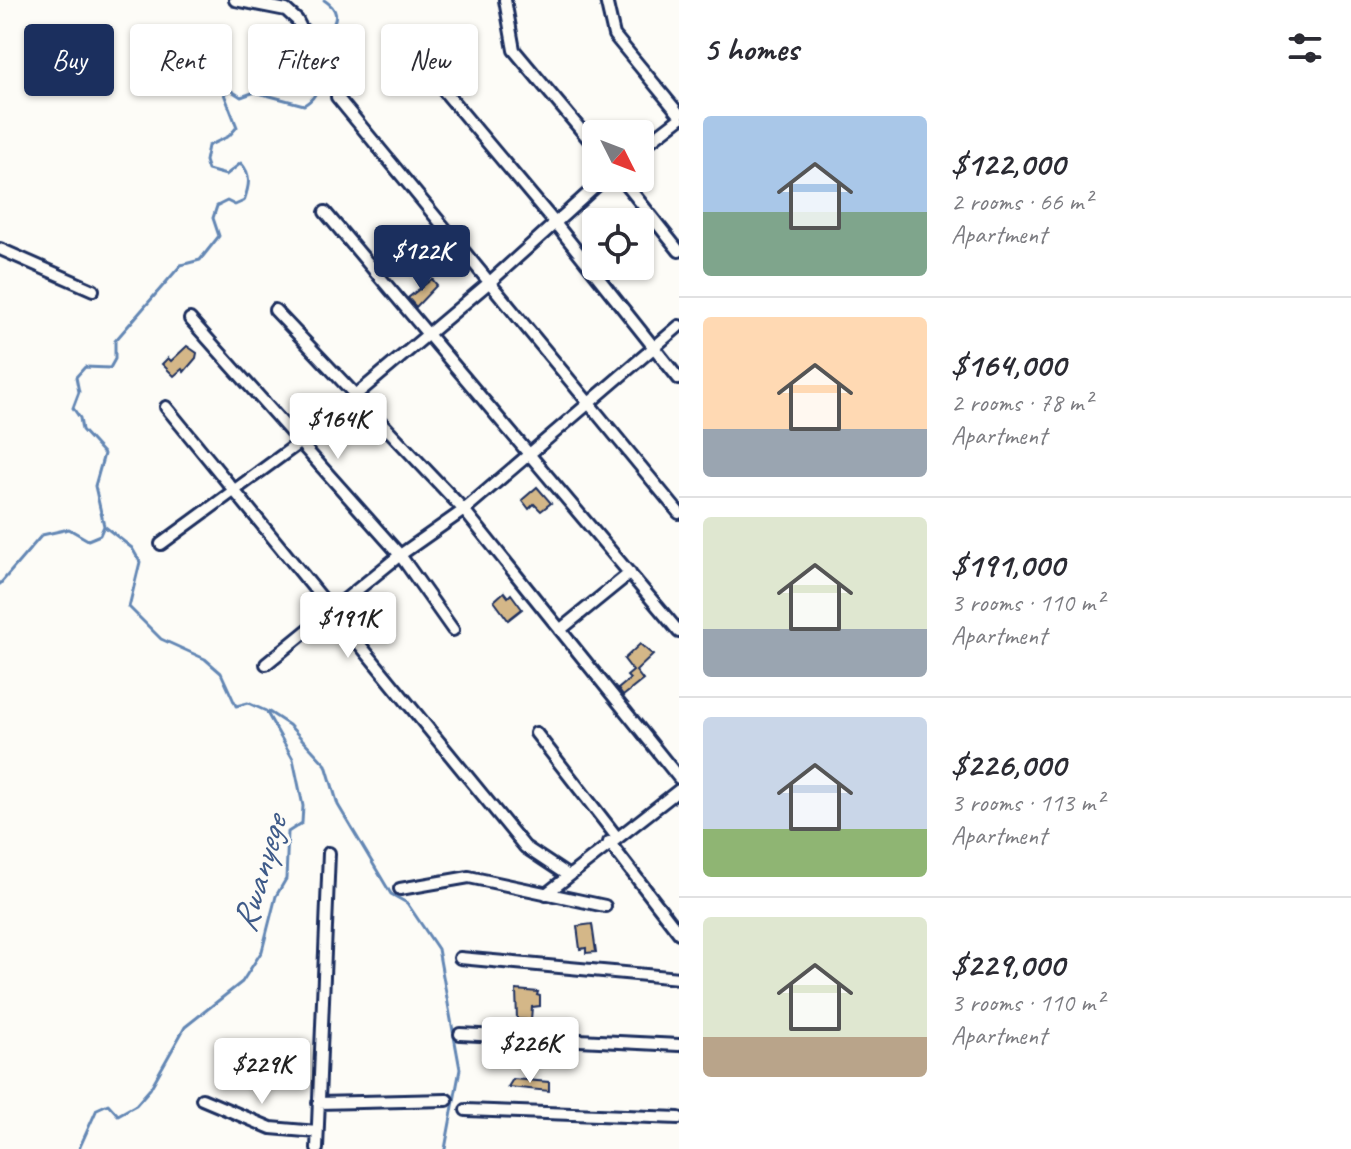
<!DOCTYPE html>
<meta charset="utf-8">
<style>
:root{--surface:#fff;--page:#f2f2f3;--text:#2b2b33;--muted:#7c7c81;--line:#e1e1e2;--accent:#1b2f5e}
body{margin:0;font-family:Caveat,sans-serif;background:var(--page);color:var(--text);height:100vh;display:flex;flex-direction:column;font-size:30px;white-space:nowrap}
*{box-sizing:border-box;margin:0}
p{font-size:26px;color:var(--muted)}
.icon{flex:none;width:44px;height:44px;fill:none;stroke:currentColor;stroke-width:2;stroke-linecap:round;stroke-linejoin:round}
.map{position:relative;flex:1;overflow:hidden}
.panel{display:flex;flex-direction:column;background:var(--surface);width:672px}
.panel>*{flex:none}
.guide{position:absolute;left:24px;top:24px;width:534px;height:72px;display:flex;gap:16px}
.needle{width:52px;rotate:132deg}
.fabs{position:absolute;left:582px;top:120px;display:grid;gap:16px}
.fabs a{display:grid;place-items:center;width:72px;height:72px;border-radius:8px;background:var(--surface);box-shadow:0 2px 6px #0004;font-size:40px}
.price{position:absolute;translate:-50% -68px;padding:0 18px;border-radius:8px;background:#fff;color:#222;font-size:26px;line-height:52px;filter:drop-shadow(0 2px 4px #0008)}
.price::after{content:'';position:absolute;left:50%;top:48px;width:24px;height:18px;margin-left:-12px;background:inherit;clip-path:polygon(0 0,100% 0,50% 100%)}
.price.active{background:var(--accent);color:#fff}
ul{padding:0;list-style:none}
li{display:flex;align-items:center;gap:24px;height:200px;padding:0 24px}
li+li{border-top:2px solid var(--line)}
li span{display:grid;place-items:center;flex:none;width:224px;height:160px;border-radius:8px;color:#555}
li>.icon{margin-inline-start:auto}
span .icon{width:96px;height:96px;fill:#fffc;stroke-width:1}
li b{font-size:34px}
h2{display:flex;justify-content:space-between;align-items:center;height:96px;padding:0 24px;font-size:34px}
.tag{padding:0 28px;border-radius:8px;background:var(--surface);box-shadow:0 2px 6px #0004;font-size:28px;line-height:72px}
.tag.active{background:var(--accent);color:#fff}
main{display:flex;flex:1;min-height:0}
.map>svg:first-child{display:block}
</style>
<main>
<div class="map">
<svg width="679" height="1149" viewBox="0 0 679 1149">
<rect width="100%" height="100%" fill="#fdfcf7"/>
<filter id="ink" filterUnits="userSpaceOnUse"><feTurbulence type="fractalNoise" baseFrequency=".0125" numOctaves="2"/><feDisplacementMap in="SourceGraphic" scale="16" xChannelSelector="R" yChannelSelector="G"/><feConvolveMatrix kernelMatrix="1 2 1 2 8 2 1 2 1" color-interpolation-filters="sRGB"/></filter>
<g filter="url(#ink)">
<g fill="none" stroke-linecap="round" stroke-linejoin="round">
<path stroke="#6487b4" stroke-width="3" d="M0 584 42 535 69 529 88 540 100 535 104 526 95 486 104 454 82 430 80 418 73 408 79 392 76 377 85 367 110 368 115 359V341L181 265 200 260 219 236 213 218 217 206 227 201 235 205 244 201C249 186 252 175 241 163L226 175 208 170 205 161 208 146 229 136 237 127 224 94 230 90 241 97 255 92 304 105C325 93 320 67 303 55L299 37 309 27 329 31C339 18 338 9 324 0
M269 712 289 725 326 765 338 805 391 894 407 903 438 949 460 1069 445 1149
M79 1149 97 1109 108 1104 118 1115 136 1105 150 1089 185 1027 242 982 262 951 276 896 286 879 288 832 302 823 303 806 293 759 266 711 248 703 236 706 221 673 205 659 161 639 129 607 140 562 132 548 104 526"/>
</g>
<path fill="#d4b788" stroke="#1b2f5e" stroke-width="2" d="M432 279 437 285 416 307 408 298Z
M187 346 197 353 196 358 184 372 182 369 174 376 162 364 168 358 171 361Z
M537 487 551 503 541 511 534 504 529 509 522 500Z
M504 592 508 597 511 594 522 609 508 620 494 601Z
M640 644 653 655 636 671 643 680 623 696 618 689 630 679 627 676 633 671 624 659Z
M592 924 596 952 586 953V948L580 949 577 926Z
M516 990 538 992 537 995 540 996V1006L532 1007 531 1020 517 1019Z
M513 1079 549 1082V1091L508 1087Z"/>
<g fill="none" stroke-linecap="round" stroke-linejoin="round">
<g stroke="#1b2f5e" stroke-width="16">
<path id="minor" d="M235 0 286 10 297 20 301 28 326 51 337 69V97L679 513
M505 0 514 50 596 148
M606 0 614 35 679 114
M424 67 555 223 679 379
M640 149 679 119
M621 178 679 251
M325 212 679 632
M0 249 93 290
M275 310 464 510 679 778
M190 319 400 555 453 630
M166 407 525 847 567 875
M161 544 299 443 491 281 605 178
M560 630 630 573
M266 664 400 555 464 510 679 326
M536 733 616 836
M609 842 679 933
M400 889 469 877 605 906
M546 894 679 790
M460 958 679 978
M460 1034 679 1045
M202 1099 271 1128 317 1132
M318 1103 447 1100
M466 1110 679 1118
M317 1149 329 853"/>
</g>
<use href="#minor" stroke="#fdfcf7" stroke-width="10"/>
</g>
</g>
<g text-anchor="middle" dominant-baseline="central" stroke-width="6" stroke-linejoin="round" paint-order="stroke">
<g font-size="36" font-style="italic" fill="#3f5b89" stroke="#fdfcf7">
<text transform="translate(259 874) rotate(-74)">Rwanyege</text>
</g>
</g>
</svg>
<div class="fabs">
<a><svg class="needle" viewBox="-14 -14 28 28"><path d="M0-13l5 13h-10z" fill="#e53935"/><path d="M0 13l5-13h-10z" fill="#7c7c81"/></svg></a>
<a><svg class="icon" aria-label="locate" viewBox="0 0 24 24"><circle cx="12" cy="12" r="6"/><path d="M12 2v4M12 18v4M2 12h4M18 12h4"/></svg></a>
</div>
<b class="price active" style="left:422px;top:293px">$122K</b>
<b class="price" style="left:338px;top:461px">$164K</b>
<b class="price" style="left:348px;top:660px">$191K</b>
<b class="price" style="left:530px;top:1085px">$226K</b>
<b class="price" style="left:262px;top:1106px">$229K</b>
<div class="guide">
<a class="tag active">Buy</a>
<a class="tag">Rent</a>
<a class="tag">Filters</a>
<a class="tag">New</a>
</div>
</div>
<section class="panel">
<h2>5 homes<svg class="icon" aria-label="filters" viewBox="0 0 24 24"><path d="M4 7h16M4 17h16"/><circle cx="9" cy="7" r="2"/><circle cx="15" cy="17" r="2"/></svg></h2>
<ul>
<li><span style="background:linear-gradient(#a9c7e8 60%,#7fa58c 0)"><svg class="icon" aria-label="home" viewBox="0 0 24 24"><path d="M3 11l9-7 9 7M6 9v11h12V9"/></svg></span><div><b>$122,000</b><p>2 rooms · 66 m²</p><p>Apartment</p></div></li>
<li><span style="background:linear-gradient(#ffd9b3 70%,#9aa5b1 0)"><svg class="icon" aria-label="home" viewBox="0 0 24 24"><path d="M3 11l9-7 9 7M6 9v11h12V9"/></svg></span><div><b>$164,000</b><p>2 rooms · 78 m²</p><p>Apartment</p></div></li>
<li><span style="background:linear-gradient(#dfe7d0 70%,#9aa5b1 0)"><svg class="icon" aria-label="home" viewBox="0 0 24 24"><path d="M3 11l9-7 9 7M6 9v11h12V9"/></svg></span><div><b>$191,000</b><p>3 rooms · 110 m²</p><p>Apartment</p></div></li>
<li><span style="background:linear-gradient(#c9d6e8 70%,#8fb573 0)"><svg class="icon" aria-label="home" viewBox="0 0 24 24"><path d="M3 11l9-7 9 7M6 9v11h12V9"/></svg></span><div><b>$226,000</b><p>3 rooms · 113 m²</p><p>Apartment</p></div></li>
<li><span style="background:linear-gradient(#dfe7d0 75%,#b9a48a 0)"><svg class="icon" aria-label="home" viewBox="0 0 24 24"><path d="M3 11l9-7 9 7M6 9v11h12V9"/></svg></span><div><b>$229,000</b><p>3 rooms · 110 m²</p><p>Apartment</p></div></li>
</ul>
</section>
</main>
